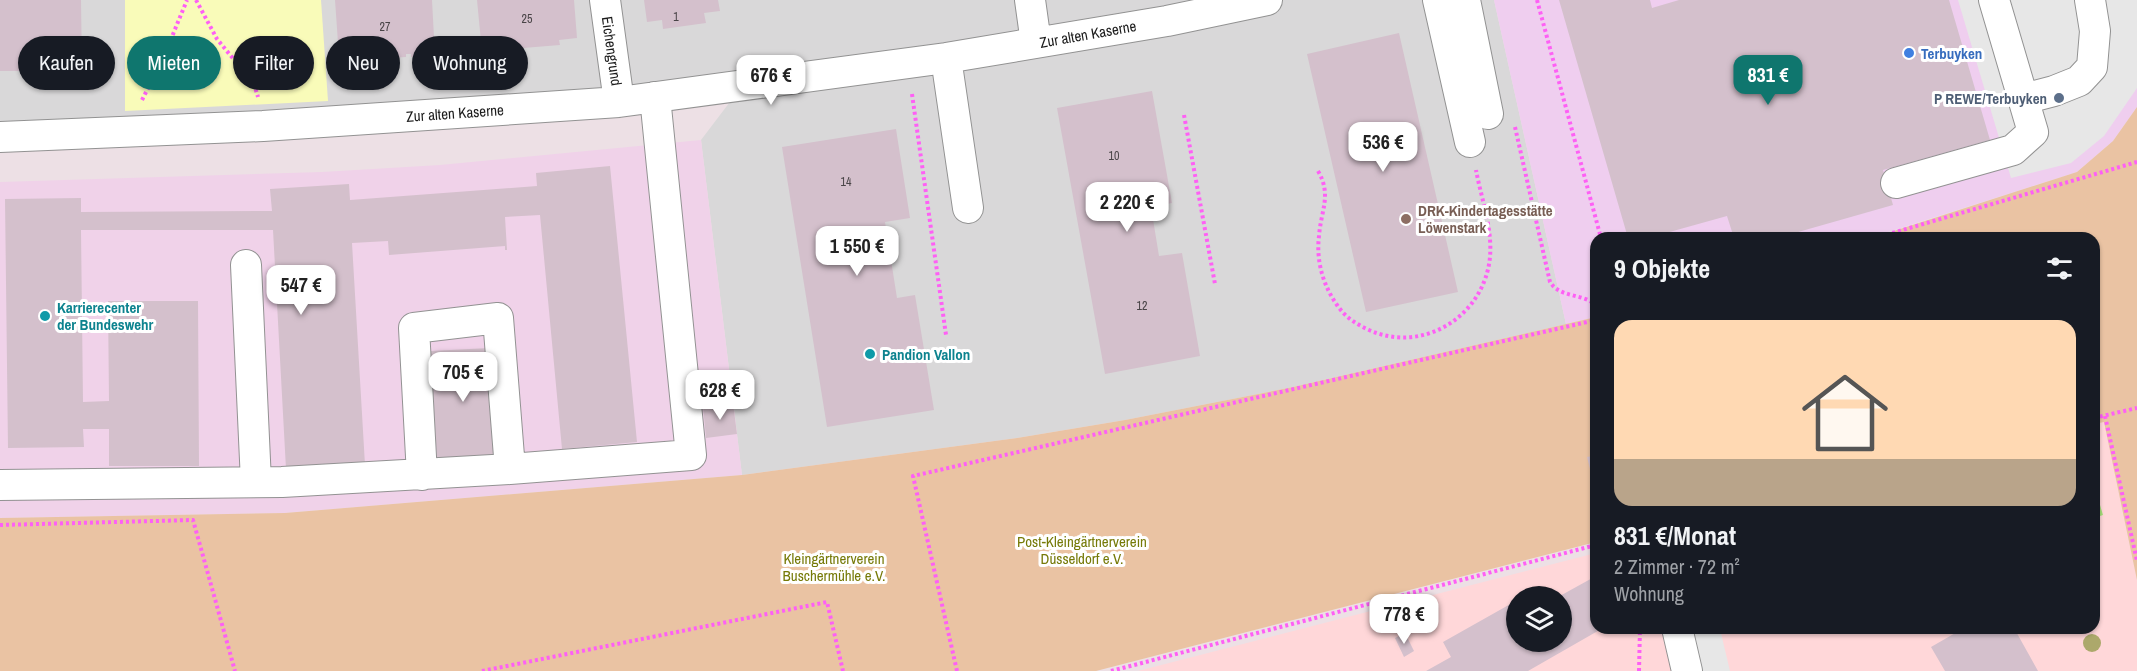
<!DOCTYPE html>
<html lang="de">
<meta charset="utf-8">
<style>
:root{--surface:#171b24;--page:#242831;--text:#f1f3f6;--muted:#9ea1a6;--line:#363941;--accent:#0f766e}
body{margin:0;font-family:"Archivo Narrow",sans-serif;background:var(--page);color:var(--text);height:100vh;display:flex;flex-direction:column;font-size:22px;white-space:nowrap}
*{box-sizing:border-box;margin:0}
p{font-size:20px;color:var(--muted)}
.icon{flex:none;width:33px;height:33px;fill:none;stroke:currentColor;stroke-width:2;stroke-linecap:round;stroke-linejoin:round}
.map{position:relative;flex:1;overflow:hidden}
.details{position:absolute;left:1590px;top:232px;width:510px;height:402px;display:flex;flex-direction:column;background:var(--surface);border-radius:18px;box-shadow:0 2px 4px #0004}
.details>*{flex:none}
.hud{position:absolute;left:18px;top:36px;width:570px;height:54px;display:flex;gap:12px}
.controls{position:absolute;left:1506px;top:586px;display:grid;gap:12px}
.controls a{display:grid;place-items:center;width:66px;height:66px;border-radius:50%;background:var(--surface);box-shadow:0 2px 4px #0004;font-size:30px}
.price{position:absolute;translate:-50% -51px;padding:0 14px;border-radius:12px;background:#fff;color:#222;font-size:20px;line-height:39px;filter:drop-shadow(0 2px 3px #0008)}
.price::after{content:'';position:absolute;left:50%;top:36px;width:18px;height:14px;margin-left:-9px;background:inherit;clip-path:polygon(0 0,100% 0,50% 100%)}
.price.on{background:var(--accent);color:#fff}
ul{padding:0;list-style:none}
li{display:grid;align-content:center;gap:12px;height:318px;padding:0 24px}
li+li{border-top:2px solid var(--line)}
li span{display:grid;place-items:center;height:186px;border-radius:18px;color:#555}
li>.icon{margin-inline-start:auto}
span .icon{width:108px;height:108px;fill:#fffc;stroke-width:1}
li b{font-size:26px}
h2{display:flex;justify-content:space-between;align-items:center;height:72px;padding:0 24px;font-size:26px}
.tag{padding:0 21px;border-radius:27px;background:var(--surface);box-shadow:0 2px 4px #0004;font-size:21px;line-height:54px}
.tag.on{background:var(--accent);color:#fff}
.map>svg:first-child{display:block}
</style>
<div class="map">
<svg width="2137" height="671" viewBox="0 0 2137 671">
<rect width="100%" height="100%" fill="#ede0e5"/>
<path fill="#d9d8d9" d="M0 0H1231L618 100 0 131Z
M1262 0H1494L1566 324 1293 387 1125 420 1017 438 742 475 701 140 739 90Z"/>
<path fill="#efceef" d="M1494 0H2137V107L2113 141 2077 172 1869 238H1596V317L1566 324Z"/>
<path fill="#ffd7d9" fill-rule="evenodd" d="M2104 421 2137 580V671H1692L1682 629 2094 628V424Z
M1596 553V628L1668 629 1677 671H1138ZM1516 597H1562V642H1516Z"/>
<path fill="#f0d2e9" d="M701 140 742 475 285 513 0 518V182L322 172 440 165Z"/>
<path fill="#eac3a3" d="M2137 107V580L2104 422 2094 424V238H1896L1894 231 2077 172 2113 141Z
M1596 317V542L1096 671H0V518L285 513 742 475 1017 438 1125 420 1293 387Z"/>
<path fill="#f9fbb9" d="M125 0H321L328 101 125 111Z"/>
<path fill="#a6e07a" d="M2094 485 2103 515 2094 518Z"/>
<path fill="#e7e7e7" d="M1958 0H2137V88L2104 136 2071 163 2011 178Z
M1688 629H1720L1730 671H1698Z"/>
<path fill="#d4c0cc" d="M0 0H81L82 71H0Z
M335 0H432L435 56 411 57V54H406V57L357 60V56L339 57Z
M477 0H574L577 38 559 40 560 45 511 49V47H506V50L482 52Z
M644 0H718L720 11 704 13 706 23 663 29 662 20 647 22Z
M1559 0H1650L1652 8 1679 0H1949L1990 140 1883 170 1893 205 1777 238H1734L1727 216 1648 238H1628Z
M1399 33 1458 292 1366 312 1307 54Z
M1152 91 1172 203 1151 207 1159 256 1182 253 1200 356 1105 374 1057 108Z
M896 129 910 218 885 222 897 298 915 295 934 410 827 427 782 147Z
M610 166 637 442 562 449 540 215 505 217 507 250H505V246L389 255 388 241 352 243 365 465 286 469 273 230H81L83 402 109 401 108 301H198L199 466H109V429H83L84 447 8 448 5 199 81 198V212L272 211 270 189 349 184 350 200 537 186 536 173Z
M489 348 496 455 437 459 430 351Z
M733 403 737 434 706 438 703 407Z
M1596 455V476L1592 477 1587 457Z
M1596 576V628H1603L1528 671H1426L1451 657 1443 642 1514 602 1516 607V642H1562V597H1558Z
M1964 628H2014L2038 671H1945L1931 647Z
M1405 633 1414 651 1404 657 1395 638Z"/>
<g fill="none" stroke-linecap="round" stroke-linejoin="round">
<g stroke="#929292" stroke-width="32">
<path id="minor" d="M605 0 619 102
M1030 0 1036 43
M1438 0 1470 142
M1465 0 1488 114
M946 58 968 208
M2023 99 2054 91 2079 81 2092 67 2095 31 2090 0
M0 137 263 126 619 102 946 58 1167 21 1267 0
M1896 183 2013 150 2033 132 1994 0
M246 265 256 482
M422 475 414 328 498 318 510 469
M0 485 282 482 510 469 691 455 655 97
M1677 628 1687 671"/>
</g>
<path stroke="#fe60f5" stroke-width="4" stroke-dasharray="3 3" stroke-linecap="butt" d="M196 0 217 39 254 84 258 97
M1537 0 1601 238
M912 94 946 335
M142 100 162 61 187 0
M1184 115 1215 284
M1515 127 1550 282C1560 298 1582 293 1596 305
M1318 171C1332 195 1321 210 1319 236 1316 261 1323 285 1337 305 1345 317 1356 324 1369 330 1418 352 1473 323 1487 273 1497 239 1482 203 1476 170
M1875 238 2137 162
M2105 416 2137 561
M2094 418 2137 408
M0 525 193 520 235 671
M482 671 827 602 843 671
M957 671 913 476 1596 320
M1111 671 1596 545
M1639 671 1640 628"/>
<use href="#minor" stroke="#fff" stroke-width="30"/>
</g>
<circle fill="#aca86b" cx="2092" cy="643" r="9"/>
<circle fill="#3f7fe0" stroke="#fff" stroke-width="2" cx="1909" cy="53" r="6"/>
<circle fill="#5c6f8a" stroke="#fff" stroke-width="2" cx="2059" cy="98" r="6"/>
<circle fill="#8d6e63" stroke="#fff" stroke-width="2" cx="1406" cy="219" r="6"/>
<g fill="#0f9aa8" stroke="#fff" stroke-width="2">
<circle cx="45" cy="316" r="6"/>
<circle cx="870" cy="354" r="6"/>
</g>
<g text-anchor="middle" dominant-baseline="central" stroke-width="6" stroke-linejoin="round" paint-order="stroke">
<g font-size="12" fill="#494447">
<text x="676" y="17">1</text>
<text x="527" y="19">25</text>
<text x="385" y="27">27</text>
<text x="1114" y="156">10</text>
<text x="846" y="182">14</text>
<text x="1142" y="306">12</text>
</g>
<g font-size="15" fill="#1b1b1b" stroke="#fff">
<text transform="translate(1088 34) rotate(-10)">Zur alten Kaserne</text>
<text transform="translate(612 51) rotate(82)">Eichengrund</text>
<text transform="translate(455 113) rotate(-4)">Zur alten Kaserne</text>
</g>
<g font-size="15" font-weight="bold" fill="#366cbe" stroke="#fff" text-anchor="start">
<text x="1921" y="53">Terbuyken</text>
</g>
<g font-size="15" font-weight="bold" fill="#4e5e75" stroke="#fff" text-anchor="end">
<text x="2047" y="98">P REWE/Terbuyken</text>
</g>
<g font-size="15" font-weight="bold" fill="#785e54" stroke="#fff" text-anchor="start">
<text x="1418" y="210">DRK-Kindertagesstätte<tspan x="1418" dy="17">Löwenstark</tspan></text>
</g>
<g font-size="15" font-weight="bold" fill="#0d838f" stroke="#fff" text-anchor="start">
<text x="57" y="307">Karrierecenter<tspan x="57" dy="17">der Bundeswehr</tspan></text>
<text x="882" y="354">Pandion Vallon</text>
</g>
<g font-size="15" fill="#767a08" stroke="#fff">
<text x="1082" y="541">Post-Kleingärtnerverein<tspan x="1082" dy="17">Düsseldorf e.V.</tspan></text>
<text x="834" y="558">Kleingärtnerverein<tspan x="834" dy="17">Buschermühle e.V.</tspan></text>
</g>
</g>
</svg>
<div class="controls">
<a><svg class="icon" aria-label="layers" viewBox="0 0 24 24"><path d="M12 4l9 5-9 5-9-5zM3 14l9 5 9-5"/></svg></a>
</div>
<b class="price" style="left:771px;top:106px">676 €</b>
<b class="price on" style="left:1768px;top:106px">831 €</b>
<b class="price" style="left:1383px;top:173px">536 €</b>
<b class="price" style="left:1127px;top:233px">2 220 €</b>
<b class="price" style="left:857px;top:277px">1 550 €</b>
<b class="price" style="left:301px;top:316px">547 €</b>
<b class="price" style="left:463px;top:403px">705 €</b>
<b class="price" style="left:720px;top:421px">628 €</b>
<b class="price" style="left:1404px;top:645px">778 €</b>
<div class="hud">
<a class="tag">Kaufen</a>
<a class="tag on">Mieten</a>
<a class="tag">Filter</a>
<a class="tag">Neu</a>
<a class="tag">Wohnung</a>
</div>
<section class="details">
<h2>9 Objekte<svg class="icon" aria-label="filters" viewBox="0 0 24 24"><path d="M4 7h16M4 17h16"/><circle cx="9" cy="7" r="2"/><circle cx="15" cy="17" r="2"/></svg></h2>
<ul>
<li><span style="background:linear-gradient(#ffd9b3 75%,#b9a48a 0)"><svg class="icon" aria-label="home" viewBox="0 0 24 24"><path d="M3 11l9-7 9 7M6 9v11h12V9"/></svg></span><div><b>831 €/Monat</b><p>2 Zimmer · 72 m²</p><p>Wohnung</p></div></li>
</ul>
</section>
</div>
